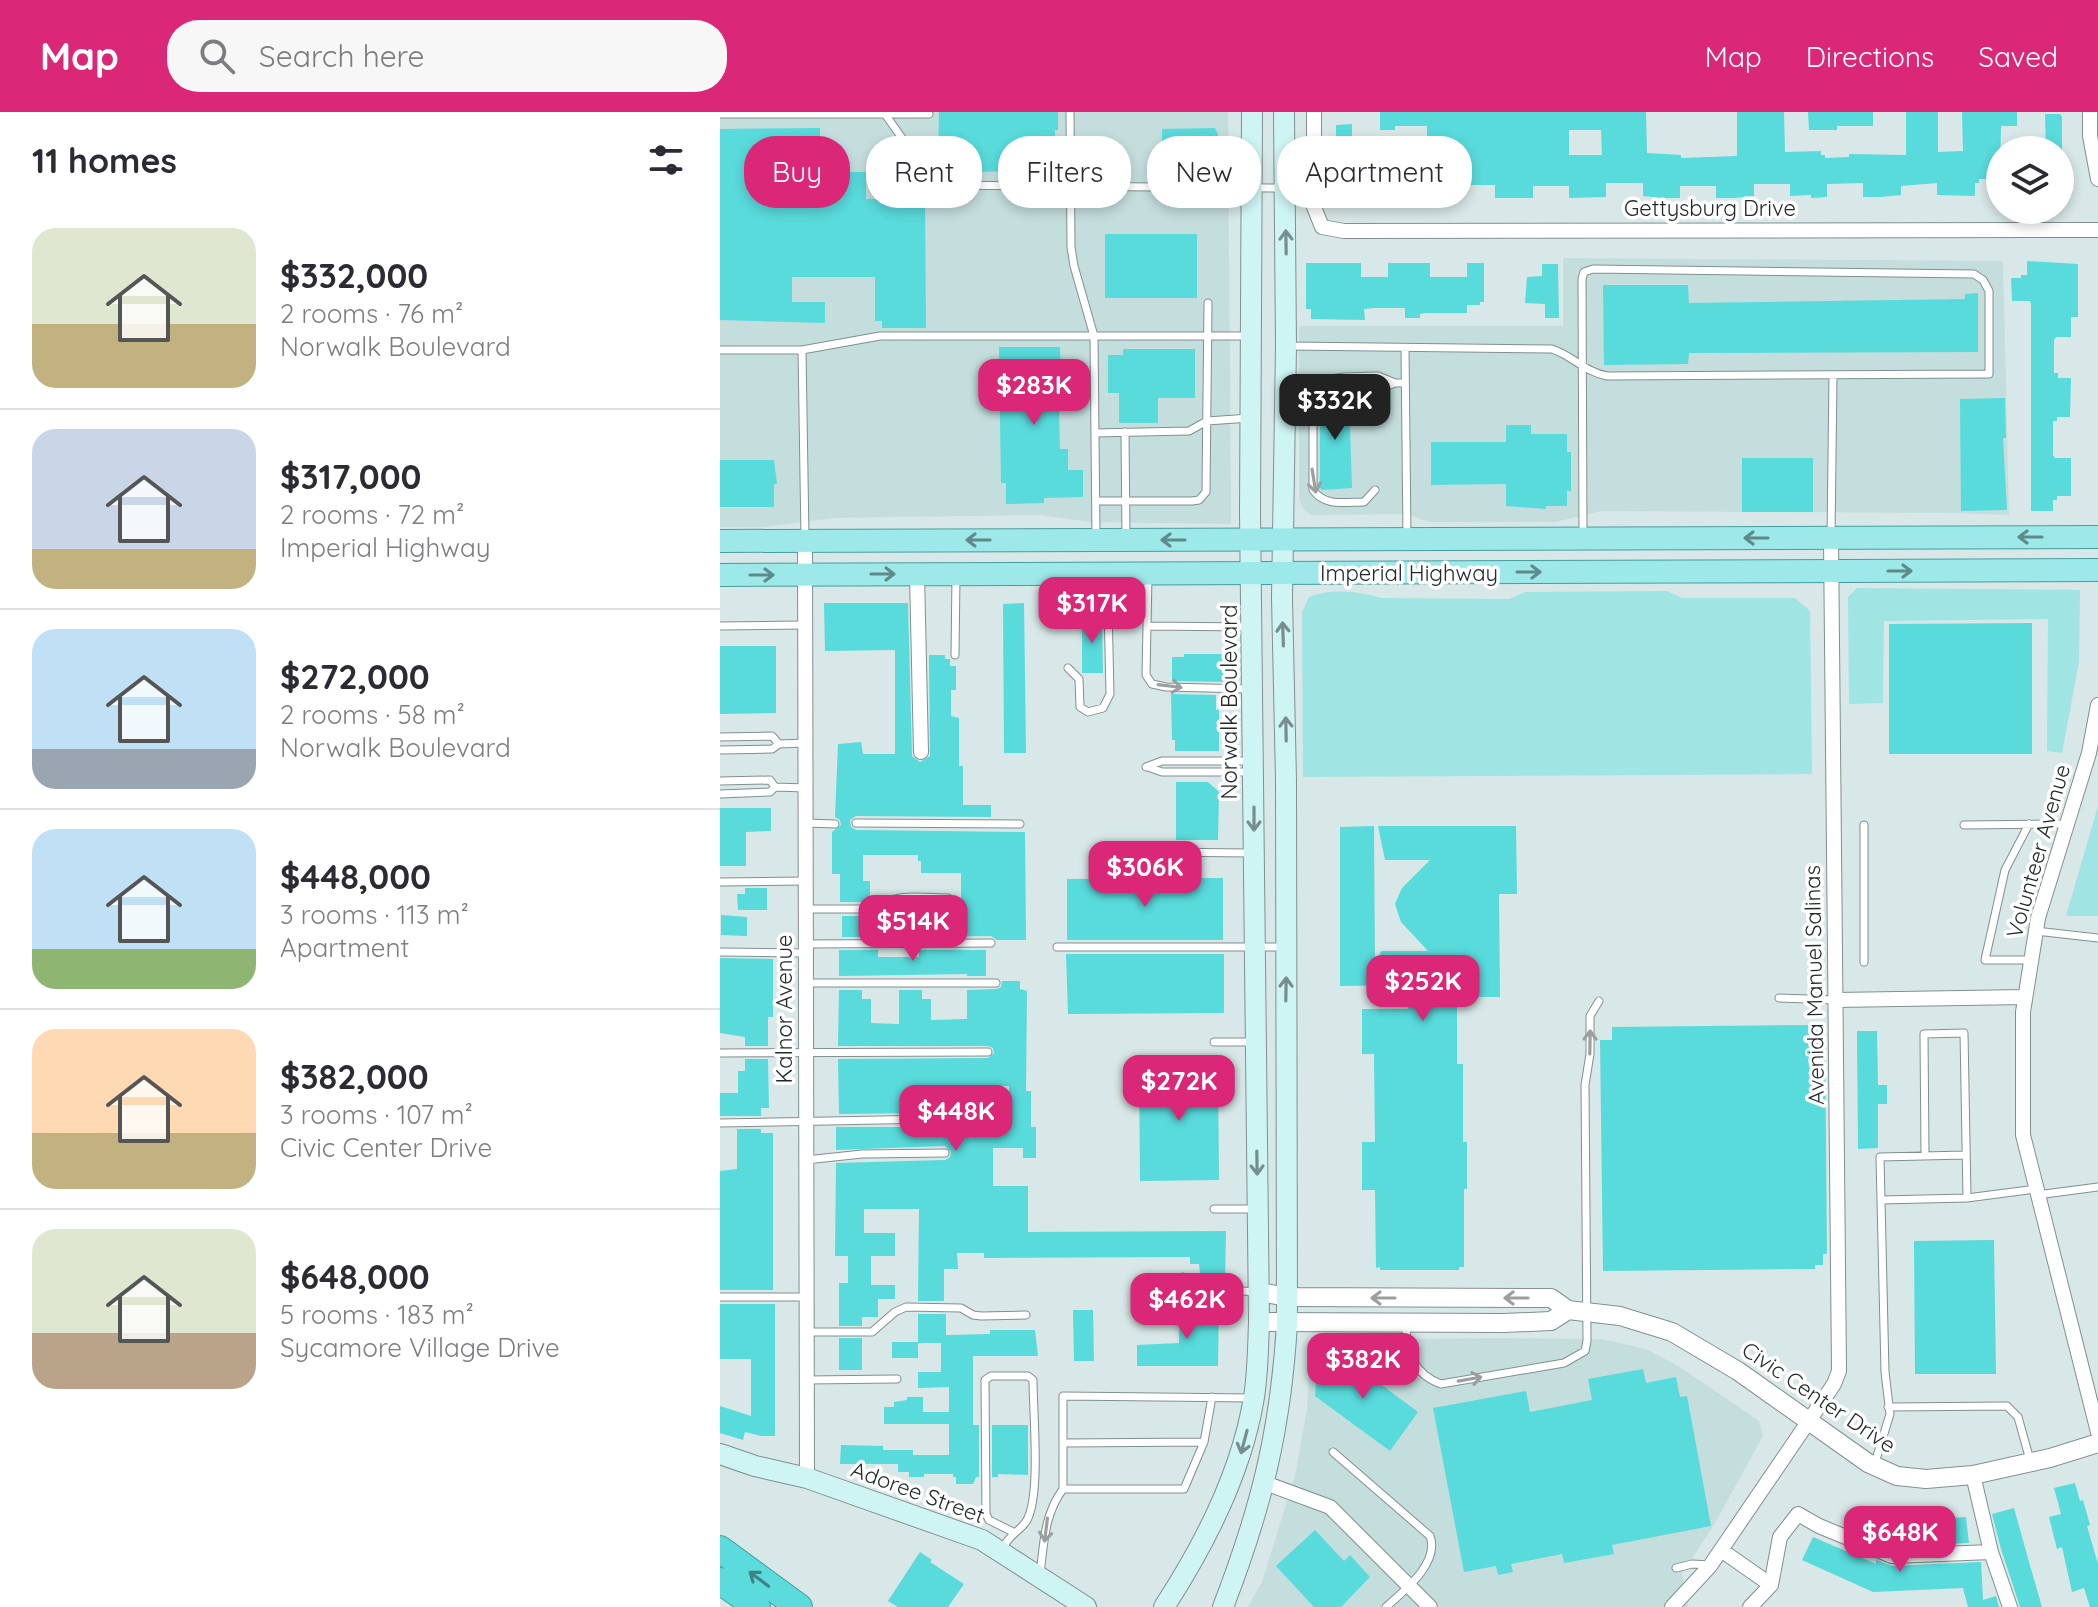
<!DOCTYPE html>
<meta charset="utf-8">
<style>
:root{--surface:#fff;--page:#f7f7f7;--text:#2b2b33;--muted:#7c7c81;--line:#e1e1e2;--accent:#db2777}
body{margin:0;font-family:Quicksand,sans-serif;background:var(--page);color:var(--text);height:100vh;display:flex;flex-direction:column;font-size:30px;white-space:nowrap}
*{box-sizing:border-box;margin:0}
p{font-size:26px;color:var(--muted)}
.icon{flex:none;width:44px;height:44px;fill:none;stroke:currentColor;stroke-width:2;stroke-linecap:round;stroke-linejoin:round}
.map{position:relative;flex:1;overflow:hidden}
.details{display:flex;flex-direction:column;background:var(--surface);width:720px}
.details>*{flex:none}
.guide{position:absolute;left:24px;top:24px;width:760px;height:72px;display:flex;gap:16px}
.fabs{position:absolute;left:1266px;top:24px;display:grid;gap:16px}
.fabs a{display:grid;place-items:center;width:88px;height:88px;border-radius:50%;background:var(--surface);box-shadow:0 4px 12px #0003;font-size:40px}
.price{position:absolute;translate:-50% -68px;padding:0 18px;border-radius:16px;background:var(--accent);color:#fff;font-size:26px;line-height:52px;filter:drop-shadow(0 2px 4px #0008)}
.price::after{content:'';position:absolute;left:50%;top:48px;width:24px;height:18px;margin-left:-12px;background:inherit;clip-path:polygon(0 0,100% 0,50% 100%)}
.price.current{background:#222;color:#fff}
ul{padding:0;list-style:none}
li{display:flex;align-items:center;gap:24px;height:200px;padding:0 32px}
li+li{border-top:2px solid var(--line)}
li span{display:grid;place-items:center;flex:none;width:224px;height:160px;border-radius:24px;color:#555}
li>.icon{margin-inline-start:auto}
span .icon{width:96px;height:96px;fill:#fffc;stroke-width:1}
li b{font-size:34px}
h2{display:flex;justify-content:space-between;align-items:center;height:96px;padding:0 32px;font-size:34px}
.tag{padding:0 28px;border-radius:32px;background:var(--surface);box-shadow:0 4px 12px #0003;font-size:28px;line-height:72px}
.tag.current{background:var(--accent);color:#fff}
header{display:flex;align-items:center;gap:48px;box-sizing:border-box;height:112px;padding:0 40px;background:var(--accent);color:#fff}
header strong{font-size:38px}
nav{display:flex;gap:44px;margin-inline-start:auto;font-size:28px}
.search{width:560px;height:72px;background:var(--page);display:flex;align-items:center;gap:20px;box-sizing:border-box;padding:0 28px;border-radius:32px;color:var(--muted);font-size:30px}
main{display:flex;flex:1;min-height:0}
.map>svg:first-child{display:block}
</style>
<header>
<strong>Map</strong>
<div class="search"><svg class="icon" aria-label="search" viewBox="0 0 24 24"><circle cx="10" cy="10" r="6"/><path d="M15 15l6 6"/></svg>Search here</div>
<nav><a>Map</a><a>Directions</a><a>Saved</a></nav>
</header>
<main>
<section class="details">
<h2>11 homes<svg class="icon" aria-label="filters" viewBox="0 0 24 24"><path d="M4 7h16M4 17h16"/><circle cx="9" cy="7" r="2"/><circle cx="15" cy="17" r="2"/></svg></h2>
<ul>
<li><span style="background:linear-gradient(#dfe7d0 60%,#c2b280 0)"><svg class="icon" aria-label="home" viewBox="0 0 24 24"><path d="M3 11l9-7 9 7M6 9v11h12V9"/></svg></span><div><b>$332,000</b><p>2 rooms · 76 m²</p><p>Norwalk Boulevard</p></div></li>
<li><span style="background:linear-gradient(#c9d6e8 75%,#c2b280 0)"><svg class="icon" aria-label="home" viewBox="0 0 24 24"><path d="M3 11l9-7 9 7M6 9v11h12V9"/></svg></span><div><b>$317,000</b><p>2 rooms · 72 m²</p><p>Imperial Highway</p></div></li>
<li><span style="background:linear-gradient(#bfe0f5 75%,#9aa5b1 0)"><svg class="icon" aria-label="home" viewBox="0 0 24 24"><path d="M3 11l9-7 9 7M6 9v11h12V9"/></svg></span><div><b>$272,000</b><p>2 rooms · 58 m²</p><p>Norwalk Boulevard</p></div></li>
<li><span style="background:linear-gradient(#bfe0f5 75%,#8fb573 0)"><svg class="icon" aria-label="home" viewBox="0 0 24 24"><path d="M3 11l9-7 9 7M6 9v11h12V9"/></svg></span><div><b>$448,000</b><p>3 rooms · 113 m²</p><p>Apartment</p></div></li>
<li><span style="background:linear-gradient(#ffd9b3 65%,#c2b280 0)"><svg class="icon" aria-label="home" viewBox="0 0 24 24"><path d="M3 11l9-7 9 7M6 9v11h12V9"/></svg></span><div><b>$382,000</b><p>3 rooms · 107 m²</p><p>Civic Center Drive</p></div></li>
<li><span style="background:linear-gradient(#dfe7d0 65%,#b9a48a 0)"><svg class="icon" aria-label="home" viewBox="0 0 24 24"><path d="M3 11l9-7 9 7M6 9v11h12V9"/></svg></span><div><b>$648,000</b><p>5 rooms · 183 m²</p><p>Sycamore Village Drive</p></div></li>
</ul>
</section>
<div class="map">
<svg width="1378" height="1495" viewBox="0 0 1378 1495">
<rect width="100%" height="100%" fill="#d8e7e7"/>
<path fill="#c4dddd" d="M0 0H508L511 412 371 410 320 403 115 406 43 415H0Z
M843 146 1283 149 1289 403 1239 401 882 399 835 410H710L687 402 591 403 583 397 579 386V214H843Z
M774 1226 881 1227 926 1237 960 1255 1039 1309 1043 1324 995 1411 962 1462 968 1495H528L542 1470 575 1364 587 1298 590 1246 611 1228Z"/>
<path fill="#a0e4e4" d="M1137 476 1360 478 1359 550 1342 641 1327 639 1328 507 1164 509 1163 591 1129 592 1128 485Z
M947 479 962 486H1075L1090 499 1092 662 583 665 582 500 589 485C612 476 638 479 662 486L789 487 806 480Z
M1378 694V804H1346Z"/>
<path fill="#59dadb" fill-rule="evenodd" d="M219 0H338V18H335V54H329V59L234 60V54H218Z
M660 0H926L927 41 961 43V46L1017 44V0H1064L1065 40 1101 39V43H1105V46L1129 45V42L1186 43V0H1218V40L1243 39 1242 0H1297V14H1281L1280 67H1259V71H1255V84L1217 83V71L1181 74V83L1160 85H1143V71L1107 72V85L1091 86V83L1070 84V72H1034V84L1013 86H996V74H960V86H944L923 84V71H886V85L849 86V74H813V86H775V73H739V86L701 87V72L699 70H670V73H665V87L626 86V83H616V13L632 12V45L707 47V14H675V18H660ZM849 18H881L882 43H849Z
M1088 0H1153V14H1117V18H1089Z
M1325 2H1340L1342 5V38H1326Z
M100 16V50H122V60H146V87H178V82H196L200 92H205L206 216H162V209H155V165H72V190H105V211L0 208V17Z
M495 16 498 22V54H448V46H442V17Z
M385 122H477V186H385Z
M1307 149 1358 152V205H1351V225H1336L1334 228V261H1338V266H1351L1350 305H1337V309H1333V343L1335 346H1351V384H1337V388H1333V399H1311V192L1310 189H1292L1291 166H1301V163H1307Z
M586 151H641V165H668V151H710V165H747V151H764V190H760V193H747V201H706L700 202V206H685V196H654L644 197 645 208 591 207V197H586Z
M822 152H838L839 206H825V192L805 191 807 165 822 164Z
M883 173H968L969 191 1245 187V182L1258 181V240L969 241 968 252 884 253Z
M279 235H340L341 270H346V299H339L340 337H348V358H363V385L324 386V391L286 392V371H281Z
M403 237H475V286H438V311H399V281H388V243H403Z
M600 282H629L632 376 602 378 600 376Z
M1285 286 1286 326H1283L1287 398 1241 399 1240 287Z
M786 313H811V322H847V340H851V379H847V394H826V397L786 394V372L711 373V330H786Z
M1022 346H1093V400H1022Z
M0 348H54L57 372H54V395H0Z
M104 491H188L192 644 200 650 210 644 209 543H225V547H230V554H236V578H231V604L239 606V654H243V693H271V705L136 704 130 708 131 715 136 718 305 720 306 828H277L271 824 199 825V800H241V761H201V749H198V743H143V769H150V790H120V762H112V720L121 713 120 708 115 705 118 632 141 630 143 642H175V538L105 539Z
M304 491 306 641H284L283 492Z
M362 504H382L383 561H362Z
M1312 511V642H1169V512Z
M0 534H56V601L0 602Z
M464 542H508V570L452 569V545H464Z
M451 582 496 583V598H499V639H455V628H452Z
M456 670H488L499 680 498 728H456Z
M0 696H51V719L26 720V754H0Z
M654 714 655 858 661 839H708L681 810 675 792 682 776 710 748H665L658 714H796L797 782H779L780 885H737V952H743V1030H747V1077H744V1155H739V1158H660V1155L656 1156 655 1078H642V1030H655L654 942H642V897H688V873L620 874V715Z
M503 766V828H347V767Z
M25 776H47V798H18L17 782H25Z
M1 803 27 805V824L1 823Z
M122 804H155L158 825H122Z
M119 838H158V845H199V838H266V864H247V862L119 864Z
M346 842H504V901L348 902Z
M0 846 53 847V905H48V934H25V925L0 921Z
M282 869H300V877L307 879 306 979H311V1015H316V1046H303V1036H273V1074H308V1120L506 1119 505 1170H481L479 1152H470V1145L264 1146V1141H237L238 1157H224V1189H198L199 1097H144V1121H175V1144H151V1173H175V1187H158V1205H142V1214H119V1171H128V1144H115L116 1051 225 1048 230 1045 231 1040 225 1034 116 1038V1015H234V1013H265V1015H289V974H265V1000H234V992H202V1001L119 1002 118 947 268 946 274 941 273 936 268 934H118L119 878H142V887H151V911L179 912V878H202V887H211V908L247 907V878L277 877 281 875Z
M1094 913 1103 914 1105 921 1107 1142H1103V1153H1095V1157L883 1159 880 928H892V915Z
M1137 919H1157L1158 973H1167V992H1158V1036L1138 1037Z
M25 947H48L49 996H41V1004H0V981H18V959H25Z
M419 954H498L499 1068 420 1069Z
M17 1017H41V1021H53V1178H0V1059L17 1057Z
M1274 1128 1276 1262H1195L1194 1129Z
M0 1192H55V1324H41L25 1320 23 1328 0 1321V1294L31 1304V1247H0Z
M469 1194H499L498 1254H417V1233L459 1231 460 1195Z
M353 1198H373L374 1249H354Z
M198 1202H226V1223L270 1222V1218H315L318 1244H253V1313H259V1365H256L253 1372H236V1365H233V1362H204V1365H189V1360H178V1352H120L121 1333 163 1334V1338H193V1343H229V1312H164V1295H174V1290L187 1288V1285H203V1300H229V1275L198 1276V1260H221V1231H198V1246H172V1230H198Z
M119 1226H142V1258H119Z
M620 1242 698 1300 670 1339 595 1284 597 1258 608 1243Z
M923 1257 926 1271 956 1265 960 1285 967 1284 991 1414 892 1433 894 1442 844 1451 842 1442 791 1452 793 1460 778 1463 776 1454 744 1460 713 1296 806 1279 810 1300 872 1288 868 1267Z
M272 1313H308V1363L278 1362V1365H272Z
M1355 1371 1360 1389 1363 1388 1370 1413 1367 1414 1378 1452V1495H1370L1364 1476 1352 1480 1342 1435 1337 1437 1329 1405 1341 1402 1334 1376Z
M1294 1396 1311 1457 1322 1495H1300L1281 1437 1272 1402Z
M1246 1405 1249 1431 1174 1434 1155 1426 1154 1410Z
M595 1418 624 1449 630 1443 650 1465 621 1495H594L556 1454Z
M1093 1425 1156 1452V1448L1172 1454 1261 1450 1263 1488 1276 1484 1279 1495H1248L1243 1476 1153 1480 1082 1448Z
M200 1440 212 1448 210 1450 244 1472 228 1495H178L168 1489Z"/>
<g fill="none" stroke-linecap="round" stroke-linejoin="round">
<g stroke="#81908f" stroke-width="9">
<path id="service" d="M350 0 351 135 354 154 374 224 376 426
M0 2H209L208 0
M165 2 215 73 562 76
M569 234 832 237C853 244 865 260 887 264L1269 262V179L1263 168 1254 162 873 157 864 160 862 167 863 423
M685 236 687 425
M0 238H82L160 224H530
M82 238 85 426
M611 267C633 280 651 281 675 271
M405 320 406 426
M375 321 469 319 487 309 530 306
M655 378 644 390C625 390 605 395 593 378V277L601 268 625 265 658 264 675 271H685
M376 389H472L479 388 486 380 488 191
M1111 425 1113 263
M428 464 426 563 432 572 446 575 529 577
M349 492 350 464
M0 514 85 513
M429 514 530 515
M235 543 236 464
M348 556 359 567 360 595 368 600 383 596 390 582 388 494
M0 625 52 624 59 632 85 631
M0 638 52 637 59 632
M426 655 442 649H531
M428 655 442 660H531
M0 669 50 668 55 675 86 676
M0 682 50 680 55 675
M86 711 115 712
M136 711 300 712
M1309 712 1285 758 1265 848H1311
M1244 713 1347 712
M427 740 532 741
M0 770 86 769
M86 797H155C173 780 204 786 228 786
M1316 819 1378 826
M86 832 271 831
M337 835H563
M0 840 86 841
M1144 850V713
M86 871H276
M1059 886 1116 888
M494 930H532
M0 941 268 940
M0 1011 267 1006
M1205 1043 1204 922 1244 921 1247 1086 1316 1077
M86 1048 142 1042 225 1041
M1317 1083 1378 1075
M1161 1088 1247 1086
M494 1097H535
M463 1165 480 1177 495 1178
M505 1178 538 1180
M0 1185H86
M686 1212C686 1239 693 1262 721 1272L844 1251 865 1239 867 1229 865 973 870 942V904L879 889
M86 1220H152L175 1200 186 1195 241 1196 253 1203 261 1204 306 1203
M86 1268 177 1267
M492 1285 484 1330 464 1377H343V1284L532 1286
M1168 1295 1287 1294 1298 1305 1310 1348
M343 1331 484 1330
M613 1340 710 1424C720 1451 684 1479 666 1495
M1154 1354 1170 1302 1165 1260 1160 1045 1246 1043
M283 1436C290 1421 301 1419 307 1408 321 1382 313 1301 313 1268L308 1264H271L265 1268 266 1402 269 1408 293 1420
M956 1456 972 1452 990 1453
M320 1462C324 1431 324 1403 343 1377"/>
</g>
<g stroke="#81908f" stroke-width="16">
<path id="minor" d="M594 0V95L602 115 624 119 1378 118
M1370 0V24L1378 67
M85 429 87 1366
M197 462 201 640
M1378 593 1369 641 1318 806 1303 900V1023L1378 1320
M1116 888 1305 885
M1253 1363 1271 1440
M545 1371 610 1395 710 1495
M1001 1438 1051 1473
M952 1495 990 1454 1114 1272 1119 1259 1111 426
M1030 1495 1051 1473 1060 1425 1078 1402 1099 1414 1172 1444 1271 1440 1290 1495"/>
</g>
<g stroke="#81908f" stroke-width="20">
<path id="tertiary" d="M539 1180 568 1185 831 1186 848 1198
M539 1210 784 1211 831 1209 848 1198 900 1204 952 1220 1018 1259 1148 1351 1177 1364 1206 1367 1253 1363 1330 1346 1378 1331"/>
</g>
<g stroke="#81908f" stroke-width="22">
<path id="secondary" d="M0 1342 35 1354 87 1366 262 1428 366 1495
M444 1495C485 1432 522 1360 534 1285 538 1260 538 1235 539 1210L530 401 532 0
M503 1495C541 1397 561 1317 567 1211L566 668 562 486 566 234 564 0"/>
</g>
<g stroke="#479d9d" stroke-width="24">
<path id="primary" d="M0 429 1378 425
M0 463 1378 458"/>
</g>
<g stroke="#479d9d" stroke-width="28">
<path id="motorway" d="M0 1437 79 1495
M0 1469 37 1495"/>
</g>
<use href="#service" stroke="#fff" stroke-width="7"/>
<use href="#minor" stroke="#fff" stroke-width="14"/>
<use href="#tertiary" stroke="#fff" stroke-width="18"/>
<use href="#secondary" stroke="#cef4f4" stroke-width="20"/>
<use href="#primary" stroke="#9de9ea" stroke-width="22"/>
<use href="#motorway" stroke="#5bdbdc" stroke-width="26"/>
</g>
<defs><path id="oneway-shaft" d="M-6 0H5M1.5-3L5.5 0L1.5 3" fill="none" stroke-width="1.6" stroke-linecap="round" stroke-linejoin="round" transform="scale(2)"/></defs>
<g stroke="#788e8e">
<use href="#oneway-shaft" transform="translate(566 130) rotate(-91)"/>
<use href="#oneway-shaft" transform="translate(563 522) rotate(-92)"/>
<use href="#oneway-shaft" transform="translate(566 617) rotate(-91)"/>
<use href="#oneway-shaft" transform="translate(534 707) rotate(90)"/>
<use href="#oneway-shaft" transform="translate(566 877) rotate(-89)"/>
<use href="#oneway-shaft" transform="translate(537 1051) rotate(89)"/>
<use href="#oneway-shaft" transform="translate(524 1330) rotate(105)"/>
</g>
<g stroke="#9c9f9f">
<use href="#oneway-shaft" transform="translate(594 369) rotate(81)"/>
<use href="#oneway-shaft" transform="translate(450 574) rotate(7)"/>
<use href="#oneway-shaft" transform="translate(870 930) rotate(-89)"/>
<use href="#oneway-shaft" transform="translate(663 1186) rotate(-180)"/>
<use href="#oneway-shaft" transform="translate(796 1186) rotate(180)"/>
<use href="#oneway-shaft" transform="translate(750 1267) rotate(-10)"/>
<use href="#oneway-shaft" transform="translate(326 1418) rotate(97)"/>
</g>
<g stroke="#60898a">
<use href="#oneway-shaft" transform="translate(1310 425) rotate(180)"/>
<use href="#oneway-shaft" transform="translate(1036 426) rotate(180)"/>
<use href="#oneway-shaft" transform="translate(258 428) rotate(180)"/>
<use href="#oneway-shaft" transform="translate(453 428) rotate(180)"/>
<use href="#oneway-shaft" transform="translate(1180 459)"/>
<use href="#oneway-shaft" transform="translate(809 460)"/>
<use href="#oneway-shaft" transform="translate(163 462)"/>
<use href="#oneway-shaft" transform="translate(42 463)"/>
</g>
<use stroke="#3f8282" href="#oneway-shaft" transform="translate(39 1467) rotate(-143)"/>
<g text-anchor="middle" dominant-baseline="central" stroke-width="7" stroke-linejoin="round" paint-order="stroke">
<g font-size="22" fill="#232929" stroke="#fff">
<text x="990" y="96">Gettysburg Drive</text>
<text x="689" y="461">Imperial Highway</text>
<text transform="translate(509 590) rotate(-90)">Norwalk Boulevard</text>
<text transform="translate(1318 739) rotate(-74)">Volunteer Avenue</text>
<text transform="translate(1094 873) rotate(-91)">Avenida Manuel Salinas</text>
<text transform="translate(64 897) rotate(-90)">Kalnor Avenue</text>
<text transform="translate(1099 1285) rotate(34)">Civic Center Drive</text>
<text transform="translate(198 1380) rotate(20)">Adoree Street</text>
</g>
</g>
</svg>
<div class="fabs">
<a><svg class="icon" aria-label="layers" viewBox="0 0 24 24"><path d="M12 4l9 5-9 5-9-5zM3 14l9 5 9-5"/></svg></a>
</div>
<b class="price" style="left:314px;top:315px">$283K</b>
<b class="price current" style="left:615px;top:330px">$332K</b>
<b class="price" style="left:372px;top:533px">$317K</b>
<b class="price" style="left:425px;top:797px">$306K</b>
<b class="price" style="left:193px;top:851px">$514K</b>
<b class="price" style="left:703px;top:911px">$252K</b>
<b class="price" style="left:459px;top:1011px">$272K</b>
<b class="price" style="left:236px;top:1041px">$448K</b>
<b class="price" style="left:467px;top:1229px">$462K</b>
<b class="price" style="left:643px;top:1289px">$382K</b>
<b class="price" style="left:1180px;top:1462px">$648K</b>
<div class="guide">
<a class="tag current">Buy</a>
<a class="tag">Rent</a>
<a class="tag">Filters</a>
<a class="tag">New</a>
<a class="tag">Apartment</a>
</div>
</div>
</main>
